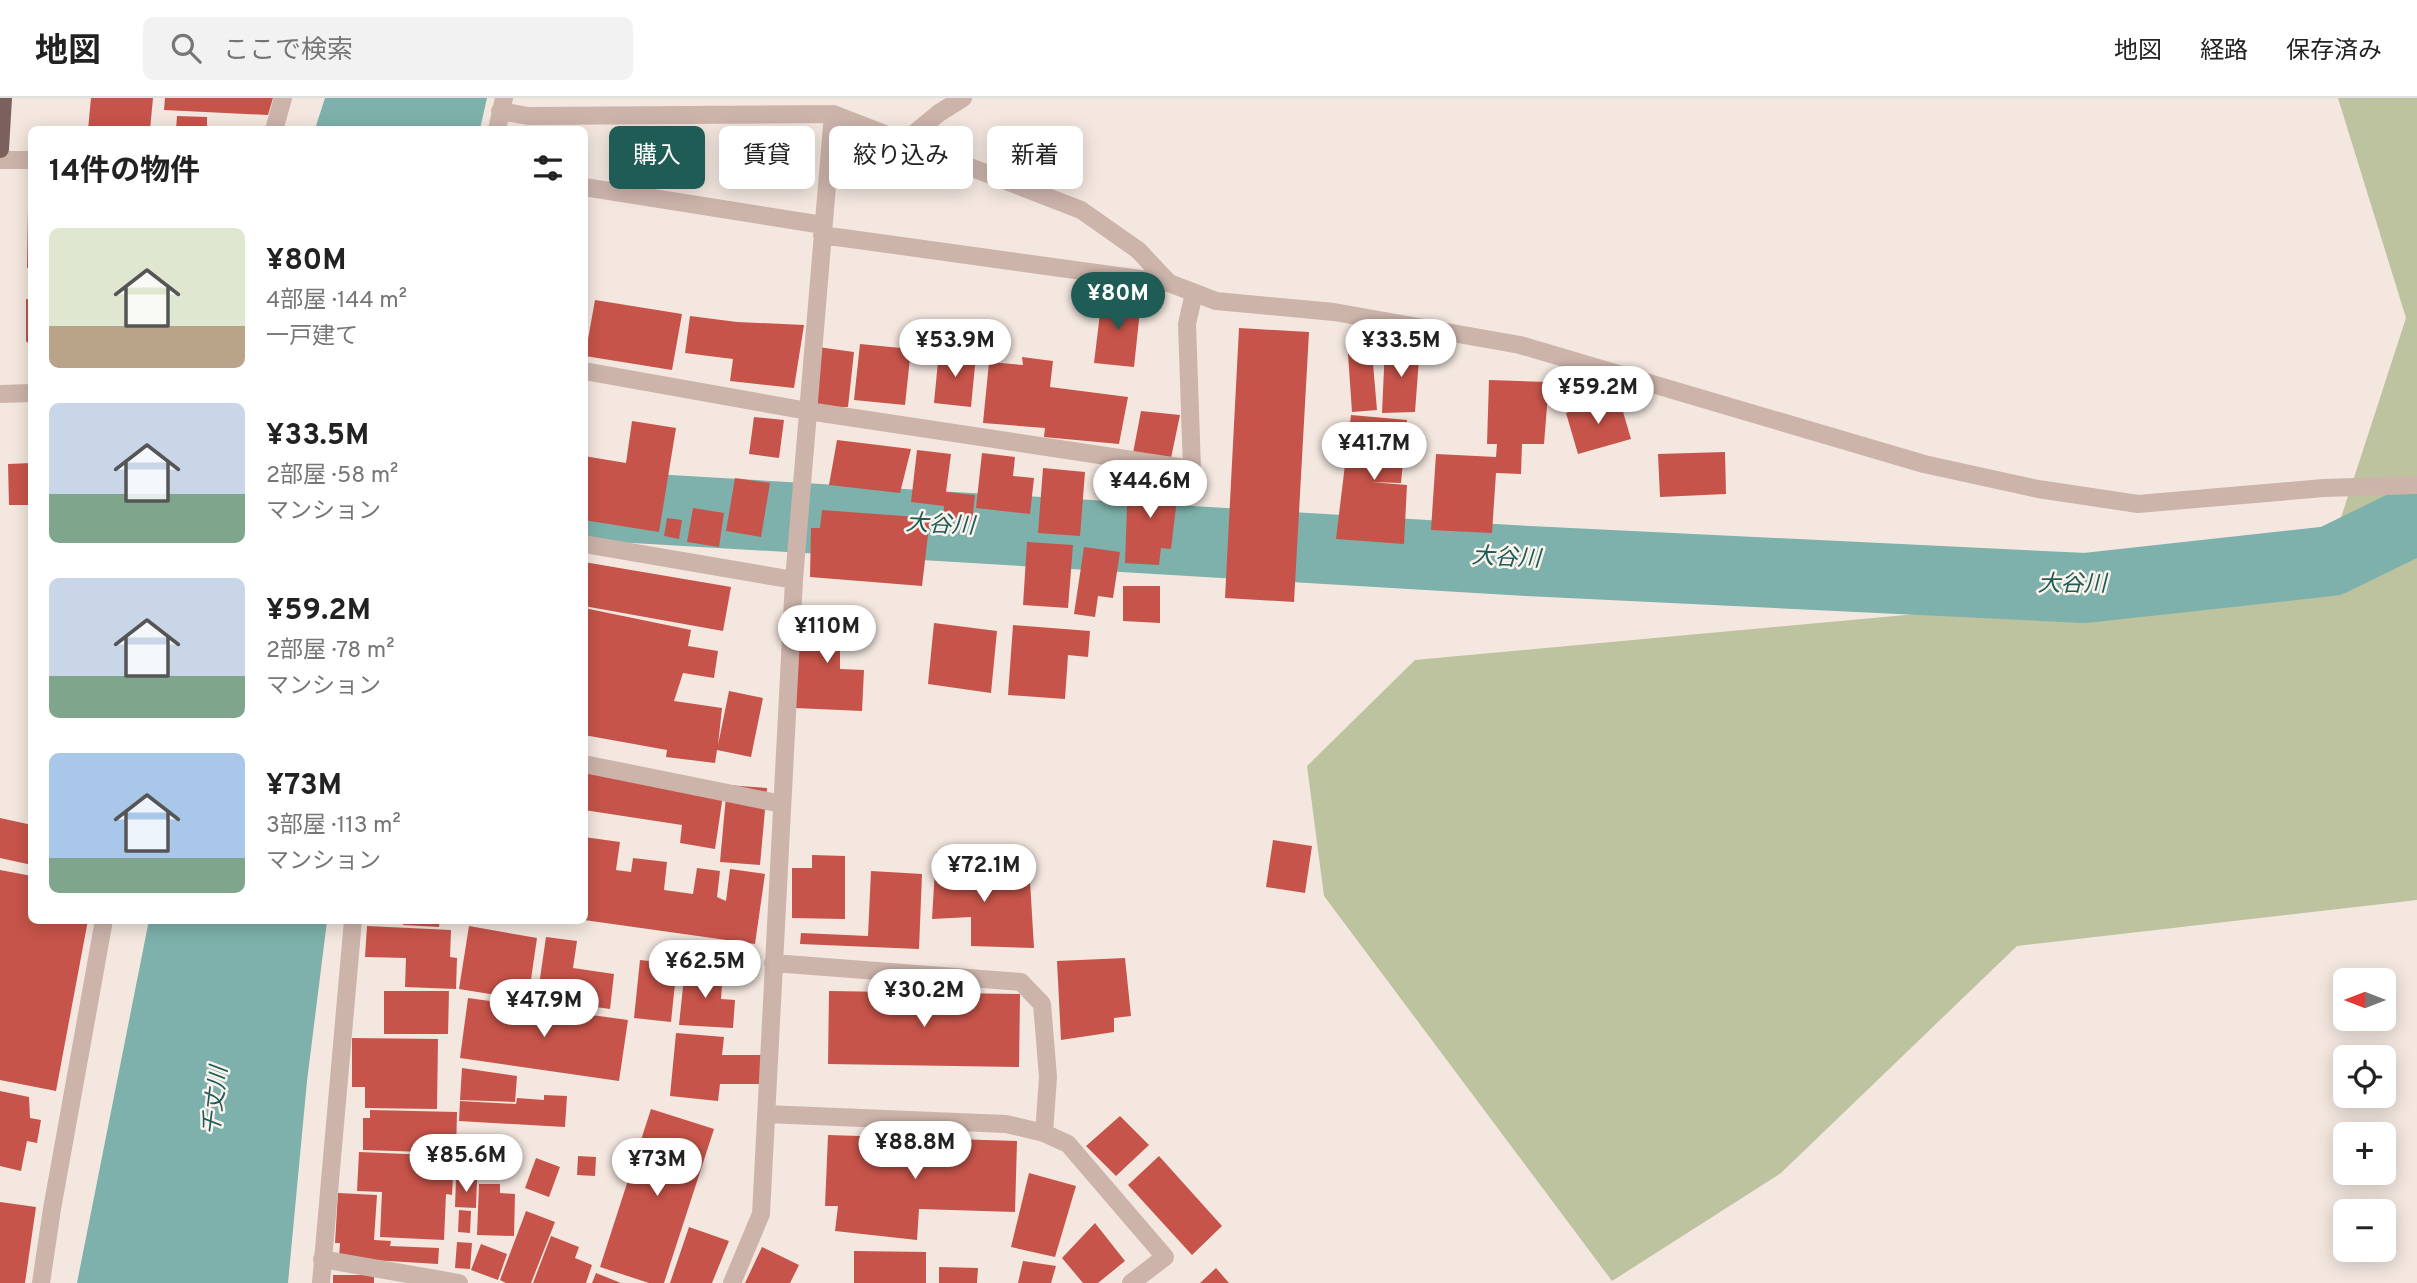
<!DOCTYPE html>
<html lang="ja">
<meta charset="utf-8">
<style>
:root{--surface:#fff;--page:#f2f2f2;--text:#222;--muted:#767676;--line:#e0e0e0;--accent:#1f5c56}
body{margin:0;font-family:Overpass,"Noto Sans JP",sans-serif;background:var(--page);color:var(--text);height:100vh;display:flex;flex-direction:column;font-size:26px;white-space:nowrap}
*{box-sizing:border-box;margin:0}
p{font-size:23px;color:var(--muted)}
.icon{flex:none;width:38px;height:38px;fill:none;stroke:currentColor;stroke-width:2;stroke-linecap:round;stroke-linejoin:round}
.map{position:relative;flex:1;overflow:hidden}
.panel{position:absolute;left:28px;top:28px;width:560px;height:798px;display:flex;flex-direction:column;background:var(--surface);border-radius:10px;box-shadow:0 4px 18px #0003}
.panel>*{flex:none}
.banner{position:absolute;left:609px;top:28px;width:665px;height:63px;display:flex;gap:14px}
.needle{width:46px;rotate:270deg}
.tools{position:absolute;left:2333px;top:870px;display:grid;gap:14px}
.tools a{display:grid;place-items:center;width:63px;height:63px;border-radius:10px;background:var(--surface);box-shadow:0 4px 18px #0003;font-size:35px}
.price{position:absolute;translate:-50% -60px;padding:0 16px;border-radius:24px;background:#fff;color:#222;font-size:23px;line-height:46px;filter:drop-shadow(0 2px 4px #0008)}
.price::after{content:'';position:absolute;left:50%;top:42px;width:21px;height:16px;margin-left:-10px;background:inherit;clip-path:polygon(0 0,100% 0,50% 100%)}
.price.selected{background:var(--accent);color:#fff}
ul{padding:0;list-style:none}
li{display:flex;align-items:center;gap:21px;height:175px;padding:0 21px}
li span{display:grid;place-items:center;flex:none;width:196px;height:140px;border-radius:10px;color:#555}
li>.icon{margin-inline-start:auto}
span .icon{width:84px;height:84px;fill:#fffc;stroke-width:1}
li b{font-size:30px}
h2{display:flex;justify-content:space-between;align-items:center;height:84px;padding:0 21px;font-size:30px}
.pill{padding:0 24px;border-radius:10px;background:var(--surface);box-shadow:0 4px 18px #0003;font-size:24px;line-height:63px}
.pill.selected{background:var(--accent);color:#fff}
header{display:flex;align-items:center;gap:42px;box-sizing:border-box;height:98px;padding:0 35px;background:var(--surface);border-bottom:2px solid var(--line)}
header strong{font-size:33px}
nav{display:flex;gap:38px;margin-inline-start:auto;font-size:24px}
.search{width:490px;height:63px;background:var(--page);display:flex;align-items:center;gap:18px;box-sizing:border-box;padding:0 24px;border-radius:10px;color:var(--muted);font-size:26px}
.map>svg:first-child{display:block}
</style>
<header>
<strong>地図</strong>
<div class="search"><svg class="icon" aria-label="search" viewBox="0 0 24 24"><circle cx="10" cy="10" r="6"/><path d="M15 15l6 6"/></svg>ここで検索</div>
<nav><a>地図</a><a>経路</a><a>保存済み</a></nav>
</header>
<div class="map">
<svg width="2417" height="1185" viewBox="0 0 2417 1185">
<rect width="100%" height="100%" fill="#f3e7df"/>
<path fill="#bdc39f" d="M2338 0H2417V802L2017 848 1781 1075 1612 1183 1324 798 1307 668 1415 562 1938 514 2336 435 2406 220Z"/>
<path fill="#7eb1ab" d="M325 0H487L480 31H315Z
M149 822 327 823 307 983 288 1185H77Z"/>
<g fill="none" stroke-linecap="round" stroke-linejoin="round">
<path stroke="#7eb1ab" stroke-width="70" d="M584 407 1528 463 2085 490 2331 463 2417 421"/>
</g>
<path fill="#c7544a" d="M91 0H153L150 32H88Z
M165 0H273L268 17 164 12Z
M177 18 207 19V32H176Z
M32 108V170H27L28 109Z
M1102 199 1141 203 1134 269 1094 265Z
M26 201H32V249L26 243Z
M595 202 682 216 672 272 585 258Z
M690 218 737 224 804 227 794 290 730 283 733 261 685 255Z
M1239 230 1309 234 1294 504 1225 500Z
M860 246 911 251 905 307 854 302Z
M1420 247 1415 314 1382 315 1385 249Z
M818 249 854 254 848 309H812Z
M939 253 976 257 971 309 934 305Z
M1372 254 1377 312 1352 314 1348 256Z
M1022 259 1053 263 1050 289 1128 299 1119 346 1044 339 1045 330 983 325 989 264 1023 267Z
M1489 282 1549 284 1544 346H1522L1521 376 1496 375 1492 435 1431 432 1436 356 1496 359 1497 346H1487Z
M1619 300 1631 341 1578 356 1566 315Z
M1141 313 1180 317 1171 360 1133 355Z
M1351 317 1407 322 1401 385 1370 384 1407 387 1404 446 1336 441Z
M754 319 784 322 779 360 749 356Z
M632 323 676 330 659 434 584 422V358L626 365Z
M837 342 911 351 900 395 829 387Z
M917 352 951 356 946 394 975 397 972 424 943 421 944 408 911 404Z
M1725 354 1726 396 1660 399 1658 356Z
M982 355 1015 359 1013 378 1034 380 1030 416 976 410Z
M32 365V407H9L8 366Z
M1043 370 1085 374 1080 438 1038 435Z
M735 380 770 385 761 439 726 433Z
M1128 381 1179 384 1171 451 1161 450 1159 467 1125 465Z
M693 410 724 415 719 449 687 444Z
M822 412 930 420 922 488 810 479 811 430H820Z
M667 420 682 422 679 441 664 438Z
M1027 444 1073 447 1068 510 1023 507Z
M1084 449 1120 454 1113 500 1098 498 1095 519 1074 516Z
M584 464 731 489 723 533 584 508Z
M1123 488H1160V525L1123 523Z
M584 510 691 532 688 548 718 553 714 580 683 575 674 603 722 610 718 647 729 593 763 600 751 659 717 652 715 665 666 659 667 652 584 637Z
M798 520H858V550H840V571L864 572 862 613 795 610Z
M934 525 997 533 991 595 928 586Z
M1013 527 1090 533 1088 559 1068 557 1065 601 1008 597Z
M584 675 723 697 715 751 680 745 682 727 584 712Z
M727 687 767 690 760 767 720 764Z
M0 720 32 727V767L0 760Z
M584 739 620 744 616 772 631 774 633 760 667 764 664 792 693 796 697 770 720 773 717 799 726 803 730 771 765 776 755 846 584 822Z
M1273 742 1312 748 1305 795 1266 789Z
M960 750 962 779 1030 783 1034 850 971 848V819L932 821 936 754Z
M812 757 845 758V821L792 820V770H812Z
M0 772 32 778V822H88L56 993 0 982Z
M871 773 922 776 919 851 800 846 801 835 868 838Z
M404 822H440L439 829 403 827Z
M367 828 451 832 450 859 457 860 456 891 405 889 406 860 365 859Z
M469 828 537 840 528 902 459 891Z
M546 839 577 843 573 870 614 876 610 911 537 901Z
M1125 860 1131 918 1114 920V934L1061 942 1057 863Z
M640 862 677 866 671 924 634 920Z
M685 870 723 873 721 901 735 902 733 930 679 927Z
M384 893H449L448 936H384Z
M829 893 1020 896 1019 969 828 966Z
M468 900 628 922 619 983 460 960Z
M676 935 724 939 722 957H761V986H720L718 1003 670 998Z
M352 940 438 941 437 1011 365 1010V989H352Z
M462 970 517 978 515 1004 460 1002Z
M0 993 29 999 30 1020 41 1022 37 1045 27 1043 21 1073 0 1068Z
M544 997 567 998 565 1029 459 1023 460 1003 516 1006 517 1000 544 1002Z
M651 1011 714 1031 664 1185H649L600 1169Z
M370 1012 457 1014 456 1055 363 1052V1020H370Z
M1120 1018 1149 1047 1116 1078 1086 1048Z
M828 1037 1017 1043 1015 1114 919 1111 917 1142 835 1133 838 1108H825Z
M359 1054 430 1057V1062L454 1063 452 1097 446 1096 444 1142 380 1139 382 1094 357 1093Z
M578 1058 596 1059 595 1078 577 1077Z
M1159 1058 1222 1128 1192 1157 1128 1087Z
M536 1060 560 1069 549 1099 525 1090Z
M1029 1075 1076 1088 1055 1159 1011 1149Z
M456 1081 477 1082 476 1110 455 1109Z
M479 1086H500V1095L515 1096 514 1138 477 1137Z
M338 1095 377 1097 374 1142 391 1143 390 1148 439 1150 438 1166 339 1160 340 1145H335Z
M0 1104 36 1109 25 1185H0Z
M459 1112 471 1113 470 1135 458 1134Z
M526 1113 555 1124 531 1185H506L500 1182Z
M1095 1125 1125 1163 1098 1185H1083L1062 1160Z
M689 1129 729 1143 712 1185H670Z
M551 1138 579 1149 575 1160 592 1167 586 1185H533Z
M457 1144 472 1145 470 1171 455 1170Z
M481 1146 507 1156 498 1182 471 1172Z
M762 1149 799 1167 790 1185H745Z
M854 1153 926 1154V1185H854Z
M1023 1163 1056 1168 1051 1185H1018Z
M939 1169 978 1170 977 1185H939Z
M1216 1170 1229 1185H1200Z
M596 1175 621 1185H592Z
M333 1177H374V1185H333Z"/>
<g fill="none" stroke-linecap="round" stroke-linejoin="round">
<path stroke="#ccb4ab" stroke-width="18" d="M500 13 528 18 833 16 1081 112 1138 152 1169 185 1216 203 1334 214 1520 247 1924 366 2038 391 2138 406 2324 390 2417 387
M274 32 283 0
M497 32 504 0
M904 44 939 15 963 0
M0 62H32
M584 89 823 127
M822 137 1169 185
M584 273 808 313 1192 371 1187 226 1194 195
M0 296 32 295
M584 446 794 482
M584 666 782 706
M773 865 1021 884 1042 906 1048 979 1044 1035
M766 1016 1006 1026 1044 1035 1068 1046 1165 1159 1131 1185
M322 1161 459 1185
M41 1185 52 1111 104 822
M321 1185 353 822
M732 1185 761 1116 794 482 833 16"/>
<path stroke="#7b615b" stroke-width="18" d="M0 51 3 0"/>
</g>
<g text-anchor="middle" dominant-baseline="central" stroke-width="5" stroke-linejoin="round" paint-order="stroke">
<g font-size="23" font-style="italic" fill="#1f5c56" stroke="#faf2ec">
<text transform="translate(940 428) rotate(3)">大谷川</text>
<text transform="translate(1506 461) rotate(3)">大谷川</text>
<text x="2072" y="487">大谷川</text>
<text transform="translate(217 1003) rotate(-83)">千丈川</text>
</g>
</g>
</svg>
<div class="tools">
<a><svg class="needle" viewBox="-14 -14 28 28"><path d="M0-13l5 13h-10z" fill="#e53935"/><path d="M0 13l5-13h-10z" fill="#767676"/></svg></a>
<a><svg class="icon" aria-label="locate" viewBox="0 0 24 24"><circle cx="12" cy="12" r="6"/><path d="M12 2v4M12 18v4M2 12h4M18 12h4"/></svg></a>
<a>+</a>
<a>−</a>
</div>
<b class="price selected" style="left:1118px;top:234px">¥80M</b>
<b class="price" style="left:955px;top:281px">¥53.9M</b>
<b class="price" style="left:1401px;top:281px">¥33.5M</b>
<b class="price" style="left:1598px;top:328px">¥59.2M</b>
<b class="price" style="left:1374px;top:384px">¥41.7M</b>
<b class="price" style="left:1150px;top:422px">¥44.6M</b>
<b class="price" style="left:827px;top:567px">¥110M</b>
<b class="price" style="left:984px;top:806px">¥72.1M</b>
<b class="price" style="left:705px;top:902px">¥62.5M</b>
<b class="price" style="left:924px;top:931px">¥30.2M</b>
<b class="price" style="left:544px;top:941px">¥47.9M</b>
<b class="price" style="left:915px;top:1083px">¥88.8M</b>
<b class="price" style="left:466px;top:1096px">¥85.6M</b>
<b class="price" style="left:657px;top:1100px">¥73M</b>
<div class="banner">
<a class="pill selected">購入</a>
<a class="pill">賃貸</a>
<a class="pill">絞り込み</a>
<a class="pill">新着</a>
</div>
<section class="panel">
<h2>14件の物件<svg class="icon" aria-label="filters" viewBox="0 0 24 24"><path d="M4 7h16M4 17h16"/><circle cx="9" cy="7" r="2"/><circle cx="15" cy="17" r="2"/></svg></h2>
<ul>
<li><span style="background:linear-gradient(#dfe7d0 70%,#b9a48a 0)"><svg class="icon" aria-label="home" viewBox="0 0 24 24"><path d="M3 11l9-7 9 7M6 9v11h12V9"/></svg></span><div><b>¥80M</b><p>4部屋 · 144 m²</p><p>一戸建て</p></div></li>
<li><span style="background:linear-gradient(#c9d6e8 65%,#7fa58c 0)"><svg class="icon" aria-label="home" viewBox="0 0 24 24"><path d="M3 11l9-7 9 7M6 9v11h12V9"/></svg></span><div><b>¥33.5M</b><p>2部屋 · 58 m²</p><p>マンション</p></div></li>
<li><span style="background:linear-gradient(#c9d6e8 70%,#7fa58c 0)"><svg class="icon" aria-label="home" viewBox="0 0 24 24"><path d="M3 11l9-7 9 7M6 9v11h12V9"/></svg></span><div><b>¥59.2M</b><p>2部屋 · 78 m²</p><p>マンション</p></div></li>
<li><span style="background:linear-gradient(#a9c7e8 75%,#7fa58c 0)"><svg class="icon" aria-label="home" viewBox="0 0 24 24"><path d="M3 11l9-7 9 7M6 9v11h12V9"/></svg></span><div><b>¥73M</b><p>3部屋 · 113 m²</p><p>マンション</p></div></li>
</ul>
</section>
</div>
